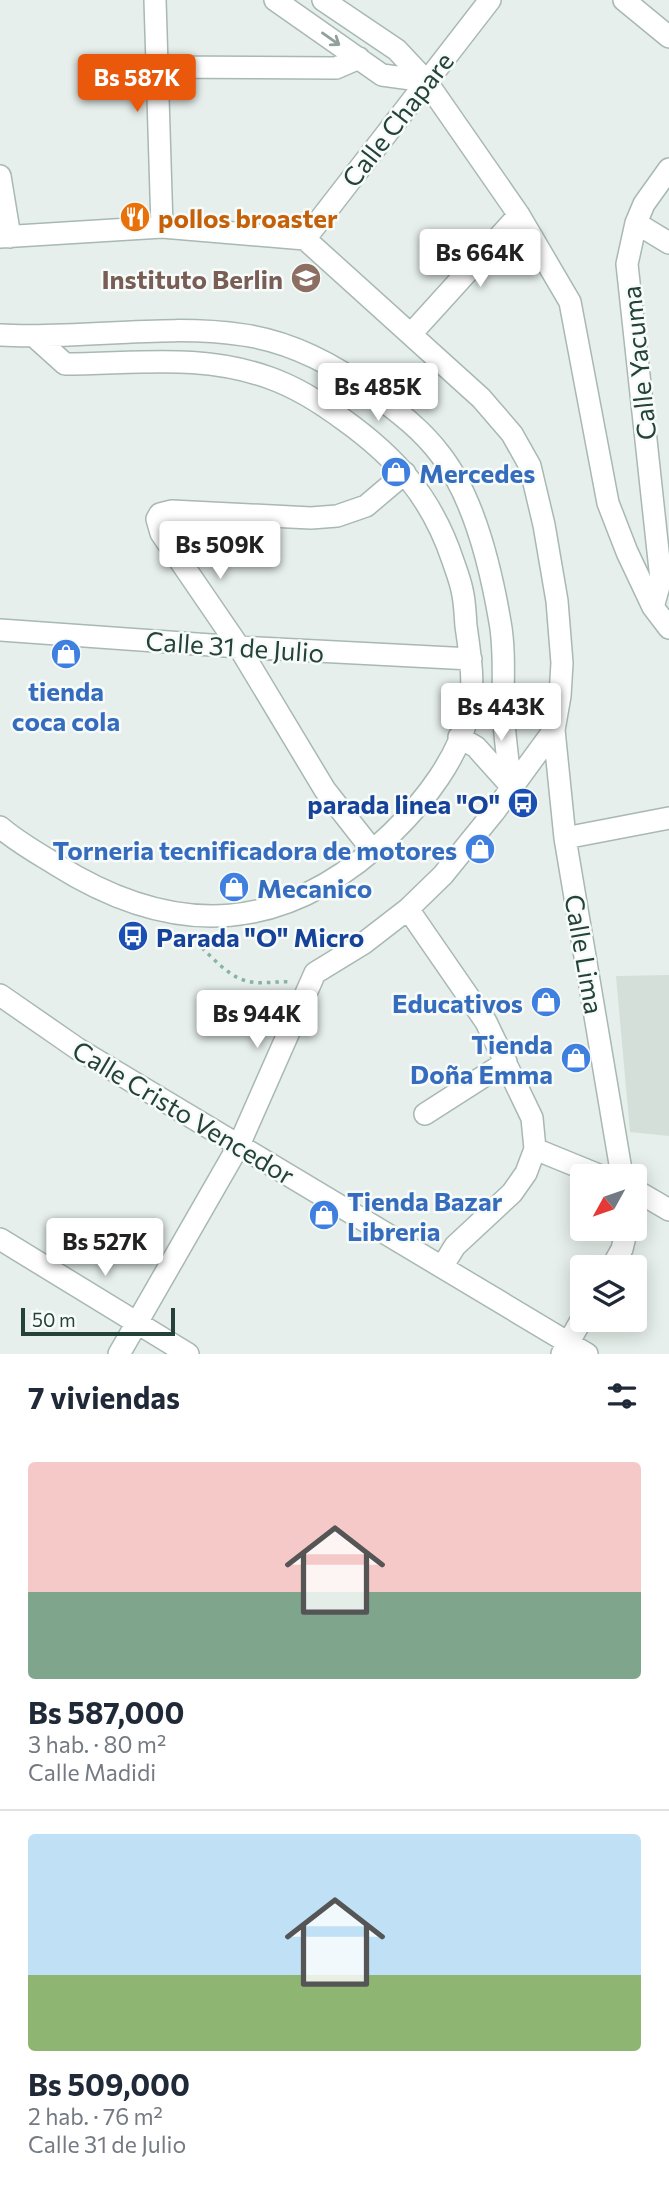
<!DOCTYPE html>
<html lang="es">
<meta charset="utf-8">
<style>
:root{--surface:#fff;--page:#f2f2f3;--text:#1f2937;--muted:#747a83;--line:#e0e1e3;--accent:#ea580c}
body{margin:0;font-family:Commissioner,sans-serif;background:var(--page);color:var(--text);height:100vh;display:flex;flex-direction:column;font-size:26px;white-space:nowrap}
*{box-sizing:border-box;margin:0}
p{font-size:23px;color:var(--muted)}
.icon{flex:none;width:38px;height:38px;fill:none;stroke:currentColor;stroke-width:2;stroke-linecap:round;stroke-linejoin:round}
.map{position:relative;height:1354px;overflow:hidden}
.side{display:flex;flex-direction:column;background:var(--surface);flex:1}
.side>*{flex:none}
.needle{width:46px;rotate:230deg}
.buttons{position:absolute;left:570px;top:1164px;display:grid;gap:14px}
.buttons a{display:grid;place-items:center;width:77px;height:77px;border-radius:7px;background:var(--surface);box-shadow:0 4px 18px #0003;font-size:35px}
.scale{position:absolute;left:21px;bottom:18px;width:154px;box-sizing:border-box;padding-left:7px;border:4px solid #24423a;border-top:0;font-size:19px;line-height:24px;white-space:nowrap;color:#24423a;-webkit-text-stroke:5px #f7fbf9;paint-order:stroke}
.price{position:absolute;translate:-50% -60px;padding:0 16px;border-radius:7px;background:#fff;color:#222;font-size:23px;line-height:46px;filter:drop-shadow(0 2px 4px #0008)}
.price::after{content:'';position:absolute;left:50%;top:42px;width:21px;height:16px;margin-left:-10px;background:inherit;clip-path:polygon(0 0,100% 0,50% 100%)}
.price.on{background:var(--accent);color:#fff}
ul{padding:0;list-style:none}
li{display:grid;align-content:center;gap:14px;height:371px;padding:0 28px}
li+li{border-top:2px solid var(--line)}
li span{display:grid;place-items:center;height:217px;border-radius:7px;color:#555}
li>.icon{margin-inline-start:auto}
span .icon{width:126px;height:126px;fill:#fffc;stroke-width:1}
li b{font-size:30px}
h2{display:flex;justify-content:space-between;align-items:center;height:84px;padding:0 28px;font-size:30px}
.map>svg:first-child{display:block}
</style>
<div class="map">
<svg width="669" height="1354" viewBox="0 0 669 1354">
<rect width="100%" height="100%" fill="#e6efeb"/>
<path fill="#d4dfda" d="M669 975V1136L630 1132 616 976Z"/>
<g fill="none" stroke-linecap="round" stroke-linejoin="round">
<g stroke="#a8b8b2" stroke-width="24">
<path id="minor" d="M155 0 162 227
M275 0 382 75 426 81
M323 0 397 50 426 81 519 215 570 302 608 503 627 552 653 607 669 628
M624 0 669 37
M157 67 336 68 359 58
M0 176 10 237
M636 223 669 243
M0 237 162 227 305 239 481 398 512 434 530 466 544 525 557 601 562 663 560 696 554 730 565 838 622 1176
M305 239 490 0
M411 334 519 215
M0 335C81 340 163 323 244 335 292 342 335 365 373 393 398 412 421 429 440 454 474 497 491 569 500 622 505 649 503 680 503 707 504 734 508 760 511 786
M653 607 661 579 627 264 636 223 644 204 669 169
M0 630 239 647 471 659
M459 737 476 747 511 786
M0 827C16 841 37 853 55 864 177 941 287 934 392 833 425 801 459 757 469 711 475 683 470 654 466 626 465 614 465 602 462 590 460 580 456 570 453 561 432 498 397 458 344 420 320 402 298 388 270 378 201 353 136 364 65 364L35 337
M565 838 669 818
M373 851 325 790 239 647 161 533 157 519 160 514 172 511 311 518 337 516 366 506 405 473
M408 909 486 1022 532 1118 535 1149 526 1173 512 1193 455 1246 442 1267
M0 995 78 1049 587 1354
M425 1114 506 1062
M535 1149 601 1176
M635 1190 669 1210
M0 1239 188 1354
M612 1267 622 1249 627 1228
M119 1354 239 1145 315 973 364 943 408 909 443 875 494 812 554 730
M562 1354 583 1317"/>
</g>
<path stroke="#86b3a5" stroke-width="3.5" stroke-dasharray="3.5 5" stroke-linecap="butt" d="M202 948C216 961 232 980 252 982 264 984 277 981 290 982"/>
<use href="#minor" stroke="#fff" stroke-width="21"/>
</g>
<defs><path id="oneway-shaft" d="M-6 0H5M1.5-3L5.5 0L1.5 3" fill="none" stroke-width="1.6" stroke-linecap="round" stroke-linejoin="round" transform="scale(1.75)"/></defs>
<use stroke="#92a09c" href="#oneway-shaft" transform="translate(331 39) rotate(35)"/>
<defs>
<g id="restaurant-disc" transform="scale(1.575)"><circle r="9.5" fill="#e8710a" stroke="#f7fbf9"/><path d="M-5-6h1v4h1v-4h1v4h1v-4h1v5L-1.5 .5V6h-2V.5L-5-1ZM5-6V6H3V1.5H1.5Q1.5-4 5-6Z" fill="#fff"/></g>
<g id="university-disc" transform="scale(1.575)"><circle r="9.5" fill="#8d6e63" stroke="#f7fbf9"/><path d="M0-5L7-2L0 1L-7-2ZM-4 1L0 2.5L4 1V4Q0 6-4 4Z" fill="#fff"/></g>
<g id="shop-disc" transform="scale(1.575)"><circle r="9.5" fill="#3f7fe0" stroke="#f7fbf9"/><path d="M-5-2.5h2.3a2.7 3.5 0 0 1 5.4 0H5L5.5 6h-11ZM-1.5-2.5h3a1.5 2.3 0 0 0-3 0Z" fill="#fff"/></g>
<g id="bus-disc" transform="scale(1.575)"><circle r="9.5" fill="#1a4fb4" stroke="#f7fbf9"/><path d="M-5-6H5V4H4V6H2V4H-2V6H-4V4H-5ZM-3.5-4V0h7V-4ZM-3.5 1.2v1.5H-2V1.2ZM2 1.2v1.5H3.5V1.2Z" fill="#fff"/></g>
</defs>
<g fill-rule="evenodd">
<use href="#restaurant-disc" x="135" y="217"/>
<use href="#university-disc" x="306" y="278"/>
<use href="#shop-disc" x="396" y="472"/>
<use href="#shop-disc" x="66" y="654"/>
<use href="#bus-disc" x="523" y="803"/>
<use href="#shop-disc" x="480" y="849"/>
<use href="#shop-disc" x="234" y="887"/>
<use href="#bus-disc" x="133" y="936"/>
<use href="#shop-disc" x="546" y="1002"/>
<use href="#shop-disc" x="576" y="1058"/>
<use href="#shop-disc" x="324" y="1215"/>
</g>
<g text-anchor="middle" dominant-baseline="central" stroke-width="5" stroke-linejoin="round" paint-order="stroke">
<g font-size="26" fill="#24423a" stroke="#f7fbf9">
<text transform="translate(397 119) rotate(-52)">Calle Chapare</text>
<text transform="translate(638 363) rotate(-96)">Calle Yacuma</text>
<text transform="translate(235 646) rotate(4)">Calle 31 de Julio</text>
<text transform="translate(585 954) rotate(80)">Calle Lima</text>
<text transform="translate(184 1112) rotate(31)">Calle Cristo Vencedor</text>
</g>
<g font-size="26" font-weight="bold" fill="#c56008" stroke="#f7fbf9" text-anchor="start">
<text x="158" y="217">pollos broaster</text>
</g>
<g font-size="26" font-weight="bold" fill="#785e54" stroke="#f7fbf9" text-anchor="end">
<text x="283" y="278">Instituto Berlin</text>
</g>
<g font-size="26" font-weight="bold" fill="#366cbe" stroke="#f7fbf9" text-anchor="start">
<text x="419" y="472">Mercedes</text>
<text x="66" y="690" text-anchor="middle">tienda<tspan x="66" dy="30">coca cola</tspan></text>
<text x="457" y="849" text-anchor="end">Torneria tecnificadora de motores</text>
<text x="257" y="887">Mecanico</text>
<text x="523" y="1002" text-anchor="end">Educativos</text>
<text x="553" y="1043" text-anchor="end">Tienda<tspan x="553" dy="30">Doña Emma</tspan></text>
<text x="347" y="1200">Tienda Bazar<tspan x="347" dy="30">Libreria</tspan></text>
</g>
<g font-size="26" font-weight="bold" fill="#164399" stroke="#f7fbf9" text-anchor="end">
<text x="500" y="803">parada linea "O"</text>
<text x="156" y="936" text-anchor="start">Parada "O" Micro</text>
</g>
</g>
</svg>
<div class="buttons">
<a><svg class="needle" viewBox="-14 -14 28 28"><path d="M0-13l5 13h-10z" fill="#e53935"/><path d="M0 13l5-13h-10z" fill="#747a83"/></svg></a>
<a><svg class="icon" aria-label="layers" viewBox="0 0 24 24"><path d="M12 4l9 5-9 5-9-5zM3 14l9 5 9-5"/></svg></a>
</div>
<div class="scale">50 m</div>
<b class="price on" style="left:137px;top:114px">Bs 587K</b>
<b class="price" style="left:480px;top:289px">Bs 664K</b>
<b class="price" style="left:378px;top:423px">Bs 485K</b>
<b class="price" style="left:220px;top:581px">Bs 509K</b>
<b class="price" style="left:501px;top:743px">Bs 443K</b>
<b class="price" style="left:257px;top:1050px">Bs 944K</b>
<b class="price" style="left:105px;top:1278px">Bs 527K</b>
</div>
<section class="side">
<h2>7 viviendas<svg class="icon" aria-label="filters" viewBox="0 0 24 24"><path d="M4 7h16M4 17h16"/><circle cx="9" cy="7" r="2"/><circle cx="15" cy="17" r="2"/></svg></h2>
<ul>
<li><span style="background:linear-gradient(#f6c9c9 60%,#7fa58c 0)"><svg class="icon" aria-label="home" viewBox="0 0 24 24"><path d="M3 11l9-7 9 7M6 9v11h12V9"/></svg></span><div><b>Bs 587,000</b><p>3 hab. · 80 m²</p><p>Calle Madidi</p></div></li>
<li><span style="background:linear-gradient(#bfe0f5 65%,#8fb573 0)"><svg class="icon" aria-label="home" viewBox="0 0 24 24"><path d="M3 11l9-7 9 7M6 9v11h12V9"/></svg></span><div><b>Bs 509,000</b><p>2 hab. · 76 m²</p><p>Calle 31 de Julio</p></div></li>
</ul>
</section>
